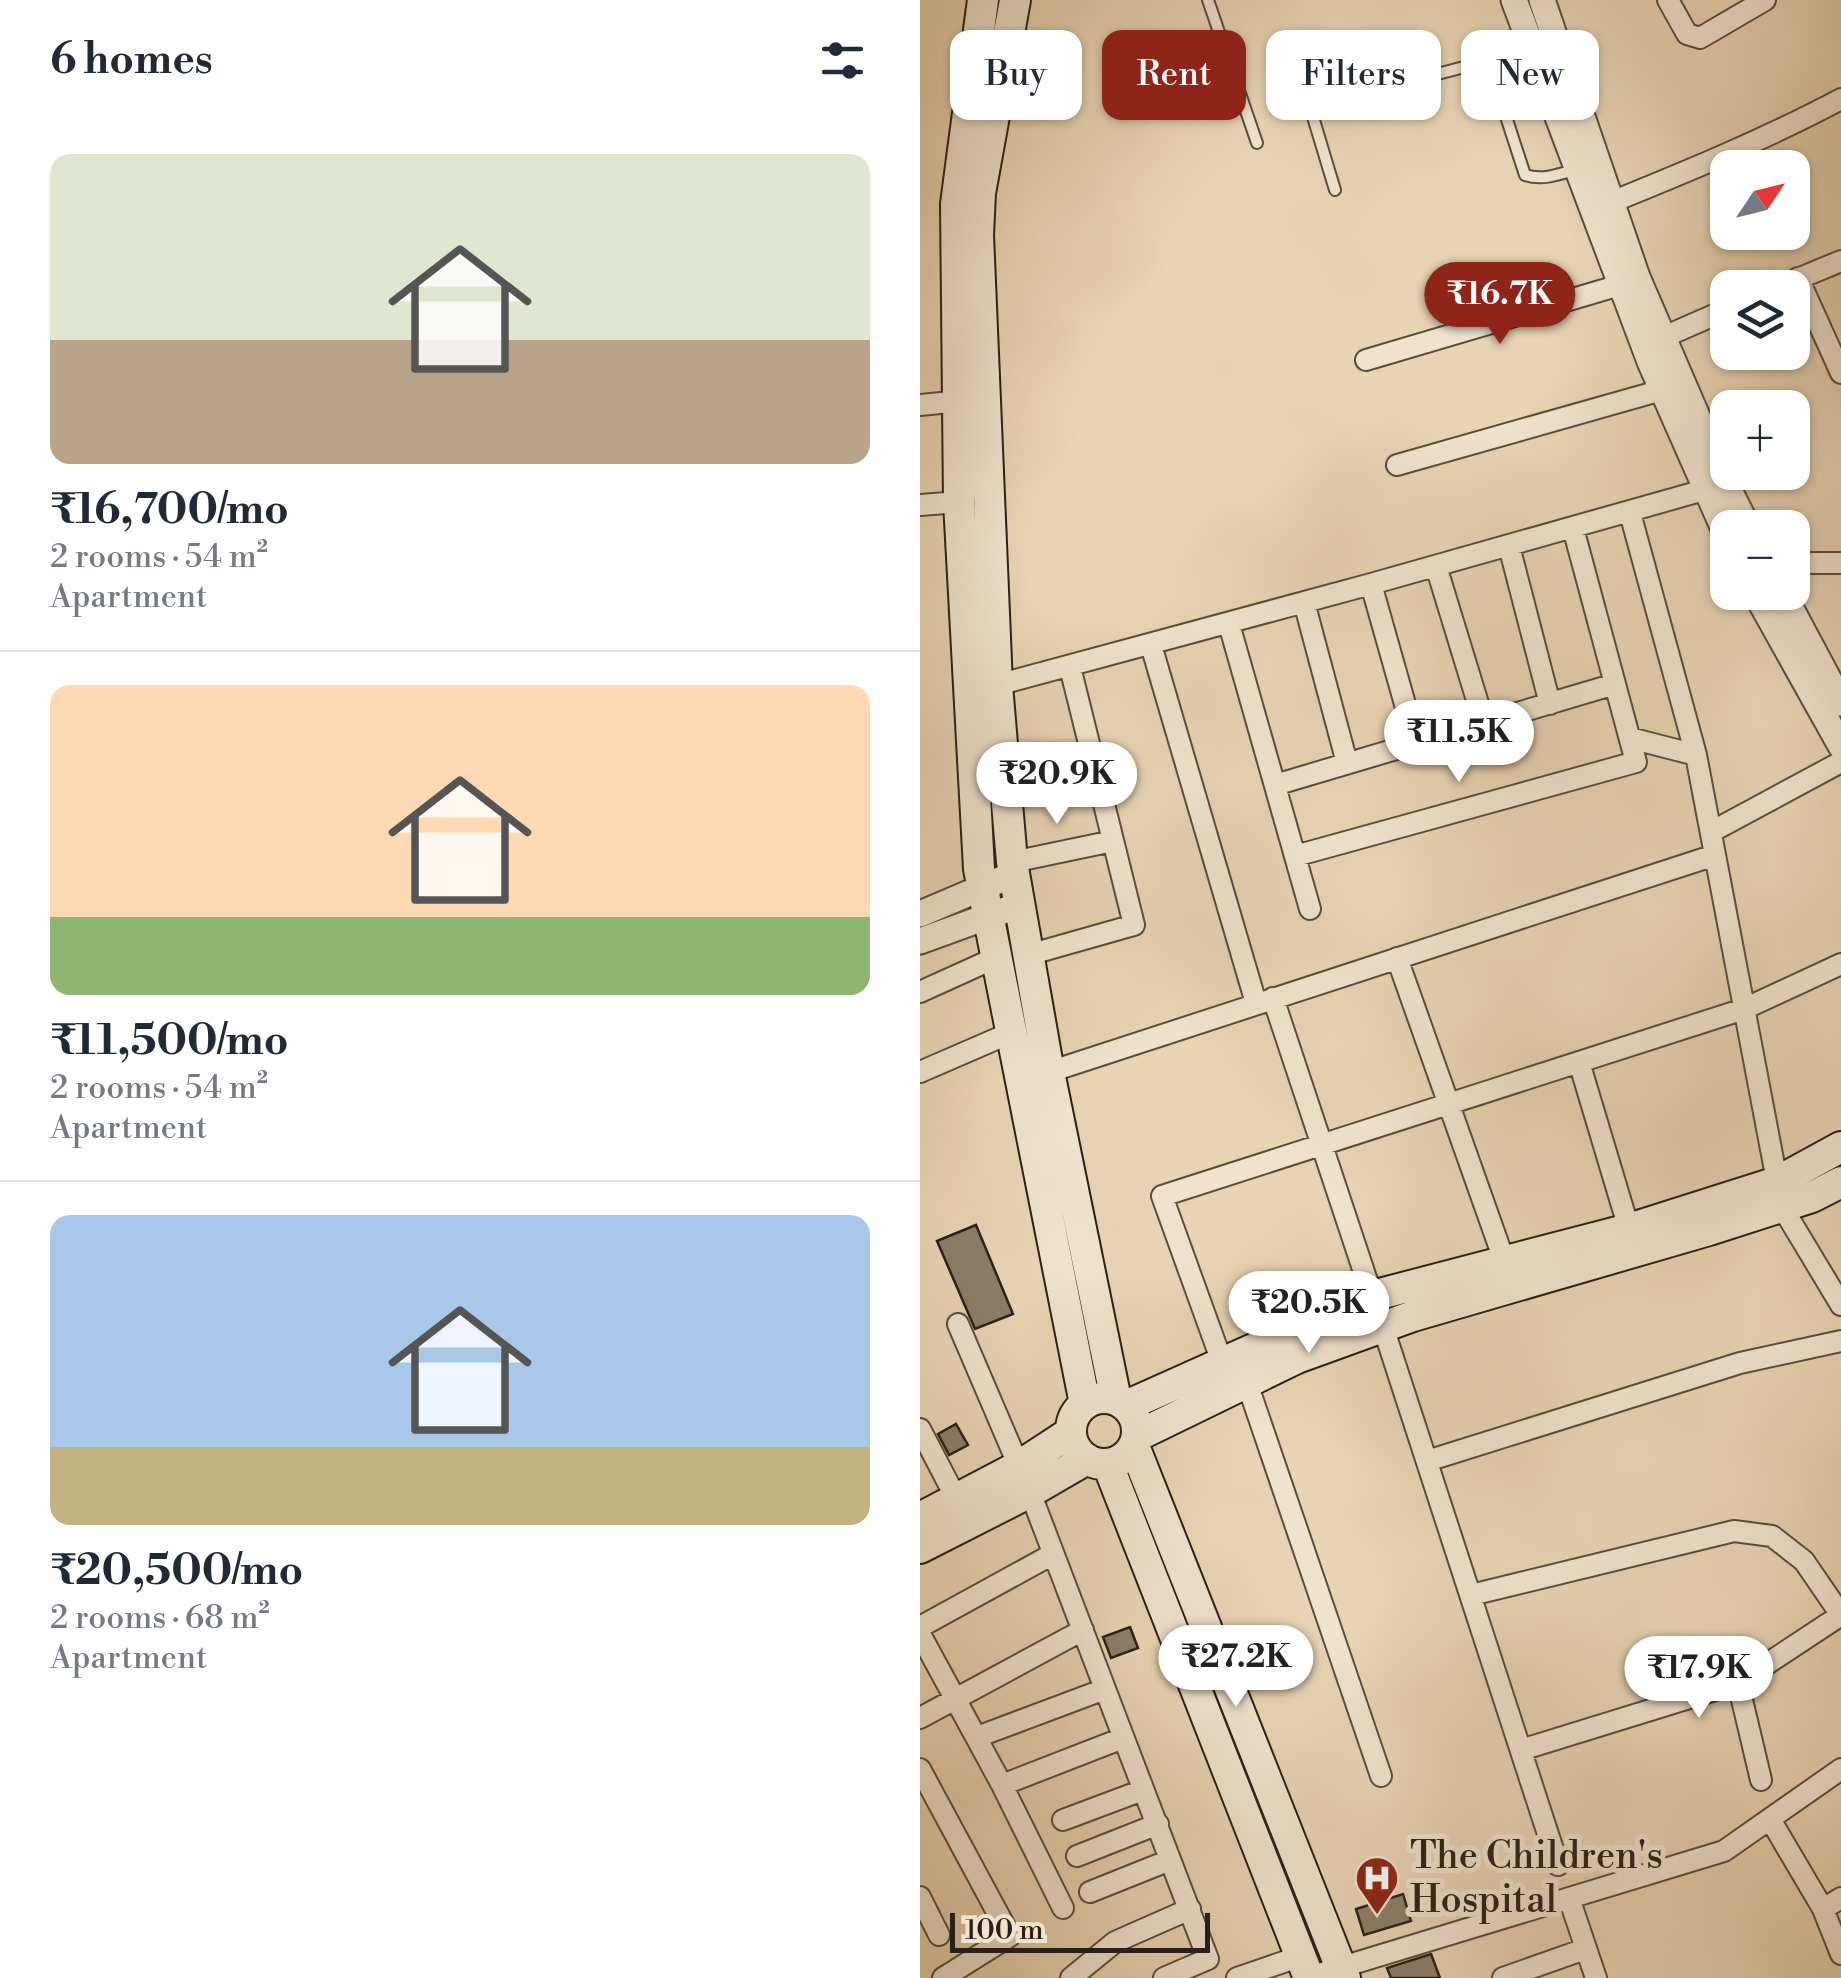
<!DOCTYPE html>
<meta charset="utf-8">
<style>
:root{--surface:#fff;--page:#f6f6f7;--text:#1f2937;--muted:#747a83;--line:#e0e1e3;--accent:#8f2418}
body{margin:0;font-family:"Libre Bodoni",serif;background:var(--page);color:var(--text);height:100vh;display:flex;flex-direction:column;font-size:38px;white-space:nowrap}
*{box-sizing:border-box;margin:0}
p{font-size:32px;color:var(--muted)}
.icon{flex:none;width:55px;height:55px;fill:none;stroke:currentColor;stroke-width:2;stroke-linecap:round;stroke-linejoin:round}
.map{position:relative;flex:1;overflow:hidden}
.side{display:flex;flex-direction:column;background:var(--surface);width:920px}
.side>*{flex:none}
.banner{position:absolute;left:30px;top:30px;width:740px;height:90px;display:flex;gap:20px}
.needle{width:65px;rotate:55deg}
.controls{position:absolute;left:790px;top:150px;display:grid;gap:20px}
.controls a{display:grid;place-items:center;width:100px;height:100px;border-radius:20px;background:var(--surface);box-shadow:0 2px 8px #0004;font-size:50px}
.scale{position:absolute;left:30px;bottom:25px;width:260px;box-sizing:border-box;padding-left:10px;border:5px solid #292017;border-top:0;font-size:28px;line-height:35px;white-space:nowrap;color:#292017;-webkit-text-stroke:8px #f0e2cd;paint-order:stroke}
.price{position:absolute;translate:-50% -85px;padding:0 22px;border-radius:35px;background:#fff;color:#222;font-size:32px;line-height:65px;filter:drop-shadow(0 2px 5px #0008)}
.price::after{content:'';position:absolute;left:50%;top:60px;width:30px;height:22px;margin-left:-15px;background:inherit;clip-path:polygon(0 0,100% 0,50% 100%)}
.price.selected{background:var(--accent);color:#fff}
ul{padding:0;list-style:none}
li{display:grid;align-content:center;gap:20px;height:530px;padding:0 50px}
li+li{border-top:2px solid var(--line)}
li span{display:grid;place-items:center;height:310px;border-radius:20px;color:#555}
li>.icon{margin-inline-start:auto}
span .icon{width:180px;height:180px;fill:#fffc;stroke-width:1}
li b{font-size:42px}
h2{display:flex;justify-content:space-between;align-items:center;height:120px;padding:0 50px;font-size:42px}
.pill{padding:0 35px;border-radius:20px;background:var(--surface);box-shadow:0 2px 8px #0004;font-size:35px;line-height:90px}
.pill.selected{background:var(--accent);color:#fff}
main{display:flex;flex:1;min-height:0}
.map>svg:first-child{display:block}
</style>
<main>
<section class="side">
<h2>6 homes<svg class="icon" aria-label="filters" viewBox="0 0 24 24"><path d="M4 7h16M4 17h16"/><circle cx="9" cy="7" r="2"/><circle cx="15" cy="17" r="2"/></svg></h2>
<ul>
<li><span style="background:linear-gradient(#dfe7d0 60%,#b9a48a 0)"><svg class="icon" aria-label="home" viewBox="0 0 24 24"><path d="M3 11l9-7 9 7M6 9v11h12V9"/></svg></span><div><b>₹16,700/mo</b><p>2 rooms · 54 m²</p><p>Apartment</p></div></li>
<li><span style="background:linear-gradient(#ffd9b3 75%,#8fb573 0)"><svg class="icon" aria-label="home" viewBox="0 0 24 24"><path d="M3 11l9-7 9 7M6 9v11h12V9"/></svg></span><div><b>₹11,500/mo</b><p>2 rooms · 54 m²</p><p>Apartment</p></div></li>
<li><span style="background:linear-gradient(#a9c7e8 75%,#c2b280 0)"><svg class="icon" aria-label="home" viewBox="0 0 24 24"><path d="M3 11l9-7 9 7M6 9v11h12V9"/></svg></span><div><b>₹20,500/mo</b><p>2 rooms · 68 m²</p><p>Apartment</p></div></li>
</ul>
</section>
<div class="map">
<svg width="921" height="1978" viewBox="0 0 921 1978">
<rect width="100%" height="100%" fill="#e8d3b2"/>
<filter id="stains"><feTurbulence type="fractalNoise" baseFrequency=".002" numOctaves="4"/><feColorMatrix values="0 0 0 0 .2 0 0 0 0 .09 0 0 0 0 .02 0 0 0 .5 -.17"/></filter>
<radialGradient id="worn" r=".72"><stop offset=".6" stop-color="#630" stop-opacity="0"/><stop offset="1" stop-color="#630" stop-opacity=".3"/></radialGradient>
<path fill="#8c7d68" stroke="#292017" stroke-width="2.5" d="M56 1225 93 1314 55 1329 17 1241Z
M356 1277 362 1298 319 1312 314 1296 341 1287 340 1283Z
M36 1424 48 1445 29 1455 18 1434Z
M210 1627 218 1648 191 1658 183 1637Z
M483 1894 491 1921 444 1935 436 1909Z
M511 1954 520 1978H471L467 1968Z"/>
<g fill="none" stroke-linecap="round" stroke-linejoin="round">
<g stroke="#594d3e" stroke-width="14">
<path id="service" d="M288 0 337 143
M568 61 605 175C623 181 640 174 657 169
M415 190 390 107 610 50"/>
</g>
<g stroke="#594d3e" stroke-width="24">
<path id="minor" d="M748 0 767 34 780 38 845 0
M677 208C761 174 842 141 921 99
M878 278 921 373
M856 288 921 261
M730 343 808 309
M446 360 700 285
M0 405 50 400
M477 465 742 390
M0 505 39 502
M710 513 776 755 862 1207 921 1305
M589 546 630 704
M872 563H921
M516 566 564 723
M451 584 496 743
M384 602 427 763
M309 624 390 909
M231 645 336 1003
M77 685 451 584 784 490
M710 738 776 755
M86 782 173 760
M355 785 695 684
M791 832 921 762
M375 856 716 762 653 528
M92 862 193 841
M108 955 214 925 150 667
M477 958 584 1260
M0 992 75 958
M353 998 452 1296
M659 1062 709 1229
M0 1072 90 1033
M129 1072 795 855
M38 1324 110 1492 288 1959 244 1978
M463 1327 638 1865
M302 1362 242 1196 824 1009 921 964
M327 1383 461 1776
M0 1429 36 1498
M507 1461 820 1363 921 1341
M551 1595 814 1531 852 1536 884 1561 921 1615 818 1683 601 1750
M0 1627 133 1554
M0 1634 82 1785 143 1908
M818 1683 841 1780
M0 1718 163 1630
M57 1737 185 1689
M0 1769 90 1936 23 1978
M82 1785 203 1738
M850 1819 903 1909 921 1954
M143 1820 223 1790
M157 1856 238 1824
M170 1892 250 1860
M0 1897 19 1935
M649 1898 676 1978
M903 1909 921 1898
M389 1977 804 1851 921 1769
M151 1978 195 1942 270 1909
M317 1978 381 1956
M583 1978 665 1949"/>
</g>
<g stroke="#594d3e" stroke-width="29">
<path id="tertiary" d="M594 0 731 364 808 538
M622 0 717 277 807 486 828 528
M835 592 921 746
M862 592 921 703
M0 914 94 874
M0 941 99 905"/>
</g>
<g stroke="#292017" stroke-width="34">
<path id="secondary" d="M63 0 36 204 39 502 59 869 165 1404
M95 0 60 193 58 235 77 685 92 862 129 1072 196 1400
M151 1431a33 33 0 1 1 66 0a33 33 0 1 1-66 0Z
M206 1406 452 1296 709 1229 857 1182 921 1147
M217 1436 377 1358 493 1316 789 1230 892 1197 921 1182
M214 1446 425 1978
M188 1465 389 1978
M0 1518 99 1466 151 1432
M0 1548 110 1492 167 1459"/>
</g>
<use href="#service" stroke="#f0e2cd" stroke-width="10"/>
<use href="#minor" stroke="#f0e2cd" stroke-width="20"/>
<use href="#tertiary" stroke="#f0e2cd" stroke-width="25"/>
<use href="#secondary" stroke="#f0e2cd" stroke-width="30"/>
</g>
<defs>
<g id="hospital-pin" transform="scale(2.25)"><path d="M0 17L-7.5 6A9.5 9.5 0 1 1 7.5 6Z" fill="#8f2418" stroke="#f0e2cd"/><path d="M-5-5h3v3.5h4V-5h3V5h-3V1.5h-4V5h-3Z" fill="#fff"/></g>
</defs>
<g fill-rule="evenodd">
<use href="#hospital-pin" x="457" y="1878"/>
</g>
<g text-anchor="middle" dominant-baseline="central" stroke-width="10" stroke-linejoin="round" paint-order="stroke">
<g font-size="38" fill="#292017" stroke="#f0e2cd" text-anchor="start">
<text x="490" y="1856">The Children's<tspan x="490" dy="44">Hospital</tspan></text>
</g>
</g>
<rect width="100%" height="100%" filter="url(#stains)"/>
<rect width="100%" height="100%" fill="url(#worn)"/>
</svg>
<div class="controls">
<a><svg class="needle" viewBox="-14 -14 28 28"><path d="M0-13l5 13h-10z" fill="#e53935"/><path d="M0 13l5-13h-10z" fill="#747a83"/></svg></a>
<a><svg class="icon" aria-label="layers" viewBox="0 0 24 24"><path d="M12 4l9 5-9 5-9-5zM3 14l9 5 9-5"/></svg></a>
<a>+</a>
<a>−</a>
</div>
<div class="scale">100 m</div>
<b class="price selected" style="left:580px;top:347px">₹16.7K</b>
<b class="price" style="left:539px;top:785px">₹11.5K</b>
<b class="price" style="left:137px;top:827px">₹20.9K</b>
<b class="price" style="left:389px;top:1356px">₹20.5K</b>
<b class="price" style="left:316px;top:1710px">₹27.2K</b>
<b class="price" style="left:779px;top:1721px">₹17.9K</b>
<div class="banner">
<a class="pill">Buy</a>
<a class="pill selected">Rent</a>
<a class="pill">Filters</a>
<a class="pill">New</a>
</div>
</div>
</main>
